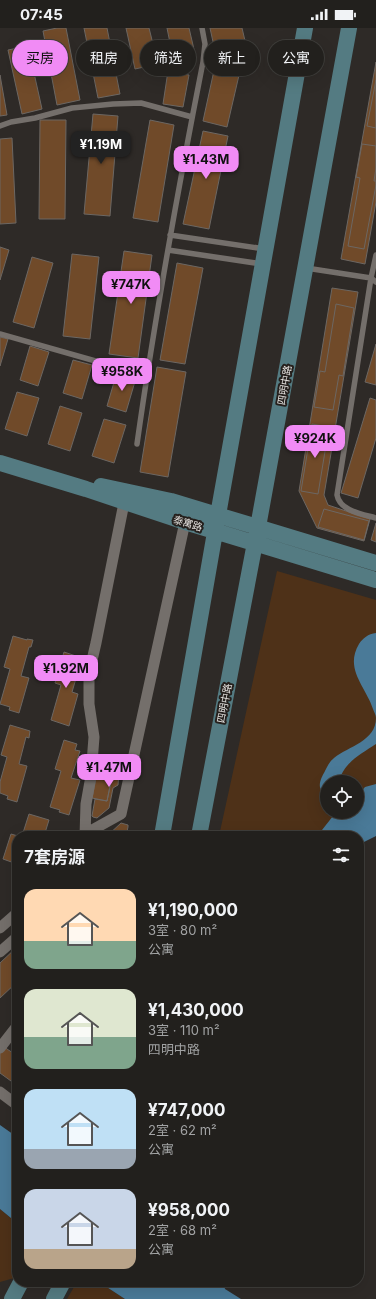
<!DOCTYPE html>
<html lang="zh">
<meta charset="utf-8">
<style>
:root{--surface:#22201d;--page:#2a2826;--text:#f1f3f6;--muted:#a2a3a4;--line:#3f3e3b;--accent:#f18bf5}
body{margin:0;font-family:Inter,"Noto Sans SC",sans-serif;background:var(--page);color:var(--text);height:100vh;display:flex;flex-direction:column;font-size:15px;white-space:nowrap}
*{box-sizing:border-box;margin:0}
p{font-size:13px;color:var(--muted)}
.icon{flex:none;width:22px;height:22px;fill:none;stroke:currentColor;stroke-width:2;stroke-linecap:round;stroke-linejoin:round}
.map{position:relative;flex:1;overflow:hidden}
.sheet{position:absolute;left:12px;top:803px;width:352px;height:456px;display:flex;flex-direction:column;background:var(--surface);border-radius:16px;box-shadow:0 4px 16px #0002,0 0 0 1px var(--line)}
.sheet>*{flex:none}
.banner{position:absolute;left:12px;top:12px;width:352px;height:36px;display:flex;gap:8px}
.fabs{position:absolute;left:320px;top:747px;display:grid;gap:8px}
.fabs a{display:grid;place-items:center;width:44px;height:44px;border-radius:50%;background:var(--surface);box-shadow:0 4px 16px #0002,0 0 0 1px var(--line);font-size:20px}
.price{position:absolute;translate:-50% -34px;padding:0 9px;border-radius:8px;background:var(--accent);color:#111;font-size:13px;line-height:26px;filter:drop-shadow(0 1px 2px #0008)}
.price::after{content:'';position:absolute;left:50%;top:24px;width:12px;height:9px;margin-left:-6px;background:inherit;clip-path:polygon(0 0,100% 0,50% 100%)}
.price.current{background:#222;color:#fff}
ul{padding:0;list-style:none}
li{display:flex;align-items:center;gap:12px;height:100px;padding:0 12px}
li span{display:grid;place-items:center;flex:none;width:112px;height:80px;border-radius:12px;color:#555}
li>.icon{margin-inline-start:auto}
span .icon{width:48px;height:48px;fill:#fffc;stroke-width:1}
li b{font-size:17px}
h2{display:flex;justify-content:space-between;align-items:center;height:48px;padding:0 12px;font-size:17px}
.tag{padding:0 14px;border-radius:18px;background:var(--surface);box-shadow:0 4px 16px #0002,0 0 0 1px var(--line);font-size:14px;line-height:36px}
.tag.current{background:var(--accent);color:#111}
.status{display:flex;justify-content:space-between;align-items:center;height:28px;padding:0 20px;background:var(--surface);direction:ltr}
.status svg{height:11px;fill:currentColor}
.map>svg:first-child{display:block}
</style>
<div class="status"><b>07:45</b><svg viewBox="0 0 49 12"><path d="M0 12V9h3v3zM5 12V6h3v6zM10 12V3h3v9zM15 12V0h3v12zM26 1h20v11H26zM47 4h2v5h-2z"/></svg></div>
<div class="map">
<svg width="376" height="1271" viewBox="0 0 376 1271">
<rect width="100%" height="100%" fill="#2e2a27"/>
<path fill="#4e3118" d="M277 543 376 572V771L357 779V754H327V784H347L328 808H219Z
M0 1181 13 1192 17 1200V1244L14 1250 0 1254Z
M77 1254H99L125 1271H67Z"/>
<path fill="#4a7a98" d="M376 605V716C361 726 343 735 339 754H327V776C324 771 321 765 320 759 319 755 322 748 324 745 327 739 329 734 334 730 349 718 376 713 376 690 376 687 374 684 373 681 366 659 344 641 359 616 363 610 368 606 376 605Z
M376 756V808L362 815 359 818V808H313L322 802 333 788 331 784H357V768L365 759Z
M0 1097 17 1109V1195L0 1181Z
M99 1254H223L225 1261 241 1271H125Z"/>
<path fill="#704a29" stroke="#6c6763" d="M57 0H66L80 72 57 77 43 3Z
M84 0H107L120 66 98 70Z
M126 0H149L158 36 135 41Z
M167 0H189L196 30 174 35Z
M210 0H242L246 17 215 23Z
M28 18 42 81 22 86 8 22Z
M218 24 243 30 227 99 203 93Z
M376 34V174L365 236 341 231Z
M168 43 189 47 183 79 163 76Z
M0 47 7 87 0 88Z
M376 52V100L367 98Z
M93 86 118 88 110 188 84 186Z
M40 92H66L65 191H39Z
M150 92 174 97 158 194 133 190Z
M203 103 228 108 209 201 183 196Z
M12 110 16 195 0 196V111Z
M362 116 376 118V140L374 153H376V157L364 221 348 218 360 150 356 149Z
M0 219 9 222 0 252Z
M124 223 152 227 138 330 109 326Z
M72 226 99 229 90 311 63 308Z
M32 229 53 235 34 300 13 294Z
M177 235 203 240 185 336 160 332Z
M332 260 358 264 324 467 328 477 370 491 364 513 317 500 299 463Z
M336 276 354 280 343 348 339 347 333 382 314 379 320 343 325 344Z
M0 309 8 311 0 338Z
M376 316V357L365 354Z
M30 318 49 324 38 358 20 352Z
M73 332 92 337 82 371 63 365Z
M157 339 186 344 168 449 140 444Z
M117 344 136 350 126 384 107 378Z
M17 364 39 370 27 408 5 401Z
M370 370 376 372V410L358 470 341 465Z
M60 378 82 385 70 423 48 416Z
M104 391 126 397 114 435 92 428Z
M312 396 329 399 318 466 301 463Z
M324 481 369 493 364 512 318 499Z
M376 495V514L371 512Z
M13 608 27 612V611L33 612 31 619H29L21 648 29 650 19 685 9 682 10 679 0 676 10 641 4 639Z
M64 624 82 630 72 664 78 666 69 698 51 692 61 657 55 655Z
M10 697 30 703 29 710 26 709 19 736 27 738 17 774 7 771 8 768 0 765V754L7 729 1 727Z
M64 712 77 716 75 722 80 723 71 750 80 752 69 787 59 784 60 782 50 779 61 743 55 741Z
M117 727 121 728 123 735 119 746 118 757 113 760 109 780 97 790 93 789 92 788 95 771 107 773 115 734 108 733 113 728Z
M100 731 115 734 107 773 92 770Z
M29 786 49 792 44 808H22Z
M121 795 128 797V799L126 808H107Z
M11 806 18 808H17V836L3 831Z
M17 919V954L0 970V935Z
M4 1019 13 1025 17 1027V1055L11 1053 0 1045V1024Z"/>
<g fill="none" stroke-linecap="round" stroke-linejoin="round">
<path stroke="#746f6b" stroke-width="5.5" d="M0 98 11 94 35 90 72 80 113 76 141 75 192 89
M170 207 265 221
M168 222 262 236
M376 227 371 250 337 467C340 483 362 486 376 490
M306 240 371 250 376 254
M0 306 106 336 128 340 148 339
M137 416C155 288 178 161 203 34L205 16 202 0"/>
<path stroke="#746f6b" stroke-width="11" d="M85 806 121 786 185 494
M85 808 86 776 91 748 94 709 89 676V645L96 615 124 475
M0 900 17 885
M0 924 17 909
M0 1020 17 998
M0 1064 17 1077"/>
<path stroke="#547b82" stroke-width="16" d="M0 435 86 461 185 494 376 552
M101 458 171 473 376 535
M162 808 218 487 305 0
M199 808 258 499 349 0
M12 1271 21 1254
M54 1271 63 1254"/>
</g>
<g text-anchor="middle" dominant-baseline="central" stroke-width="4" stroke-linejoin="round" paint-order="stroke">
<g font-size="10" fill="#e7e4e1" stroke="#25201d">
<text transform="translate(284 357) rotate(-80)">四明中路</text>
<text transform="translate(188 495) rotate(17)">泰寓路</text>
<text transform="translate(224 675) rotate(-79)">四明中路</text>
</g>
</g>
</svg>
<div class="fabs">
<a><svg class="icon" aria-label="locate" viewBox="0 0 24 24"><circle cx="12" cy="12" r="6"/><path d="M12 2v4M12 18v4M2 12h4M18 12h4"/></svg></a>
</div>
<b class="price current" style="left:101px;top:137px">¥1.19M</b>
<b class="price" style="left:206px;top:152px">¥1.43M</b>
<b class="price" style="left:131px;top:277px">¥747K</b>
<b class="price" style="left:122px;top:364px">¥958K</b>
<b class="price" style="left:315px;top:431px">¥924K</b>
<b class="price" style="left:66px;top:661px">¥1.92M</b>
<b class="price" style="left:109px;top:760px">¥1.47M</b>
<div class="banner">
<a class="tag current">买房</a>
<a class="tag">租房</a>
<a class="tag">筛选</a>
<a class="tag">新上</a>
<a class="tag">公寓</a>
</div>
<section class="sheet">
<h2>7套房源<svg class="icon" aria-label="filters" viewBox="0 0 24 24"><path d="M4 7h16M4 17h16"/><circle cx="9" cy="7" r="2"/><circle cx="15" cy="17" r="2"/></svg></h2>
<ul>
<li><span style="background:linear-gradient(#ffd9b3 65%,#7fa58c 0)"><svg class="icon" aria-label="home" viewBox="0 0 24 24"><path d="M3 11l9-7 9 7M6 9v11h12V9"/></svg></span><div><b>¥1,190,000</b><p>3室 · 80 m²</p><p>公寓</p></div></li>
<li><span style="background:linear-gradient(#dfe7d0 60%,#7fa58c 0)"><svg class="icon" aria-label="home" viewBox="0 0 24 24"><path d="M3 11l9-7 9 7M6 9v11h12V9"/></svg></span><div><b>¥1,430,000</b><p>3室 · 110 m²</p><p>四明中路</p></div></li>
<li><span style="background:linear-gradient(#bfe0f5 75%,#9aa5b1 0)"><svg class="icon" aria-label="home" viewBox="0 0 24 24"><path d="M3 11l9-7 9 7M6 9v11h12V9"/></svg></span><div><b>¥747,000</b><p>2室 · 62 m²</p><p>公寓</p></div></li>
<li><span style="background:linear-gradient(#c9d6e8 75%,#b9a48a 0)"><svg class="icon" aria-label="home" viewBox="0 0 24 24"><path d="M3 11l9-7 9 7M6 9v11h12V9"/></svg></span><div><b>¥958,000</b><p>2室 · 68 m²</p><p>公寓</p></div></li>
</ul>
</section>
</div>
